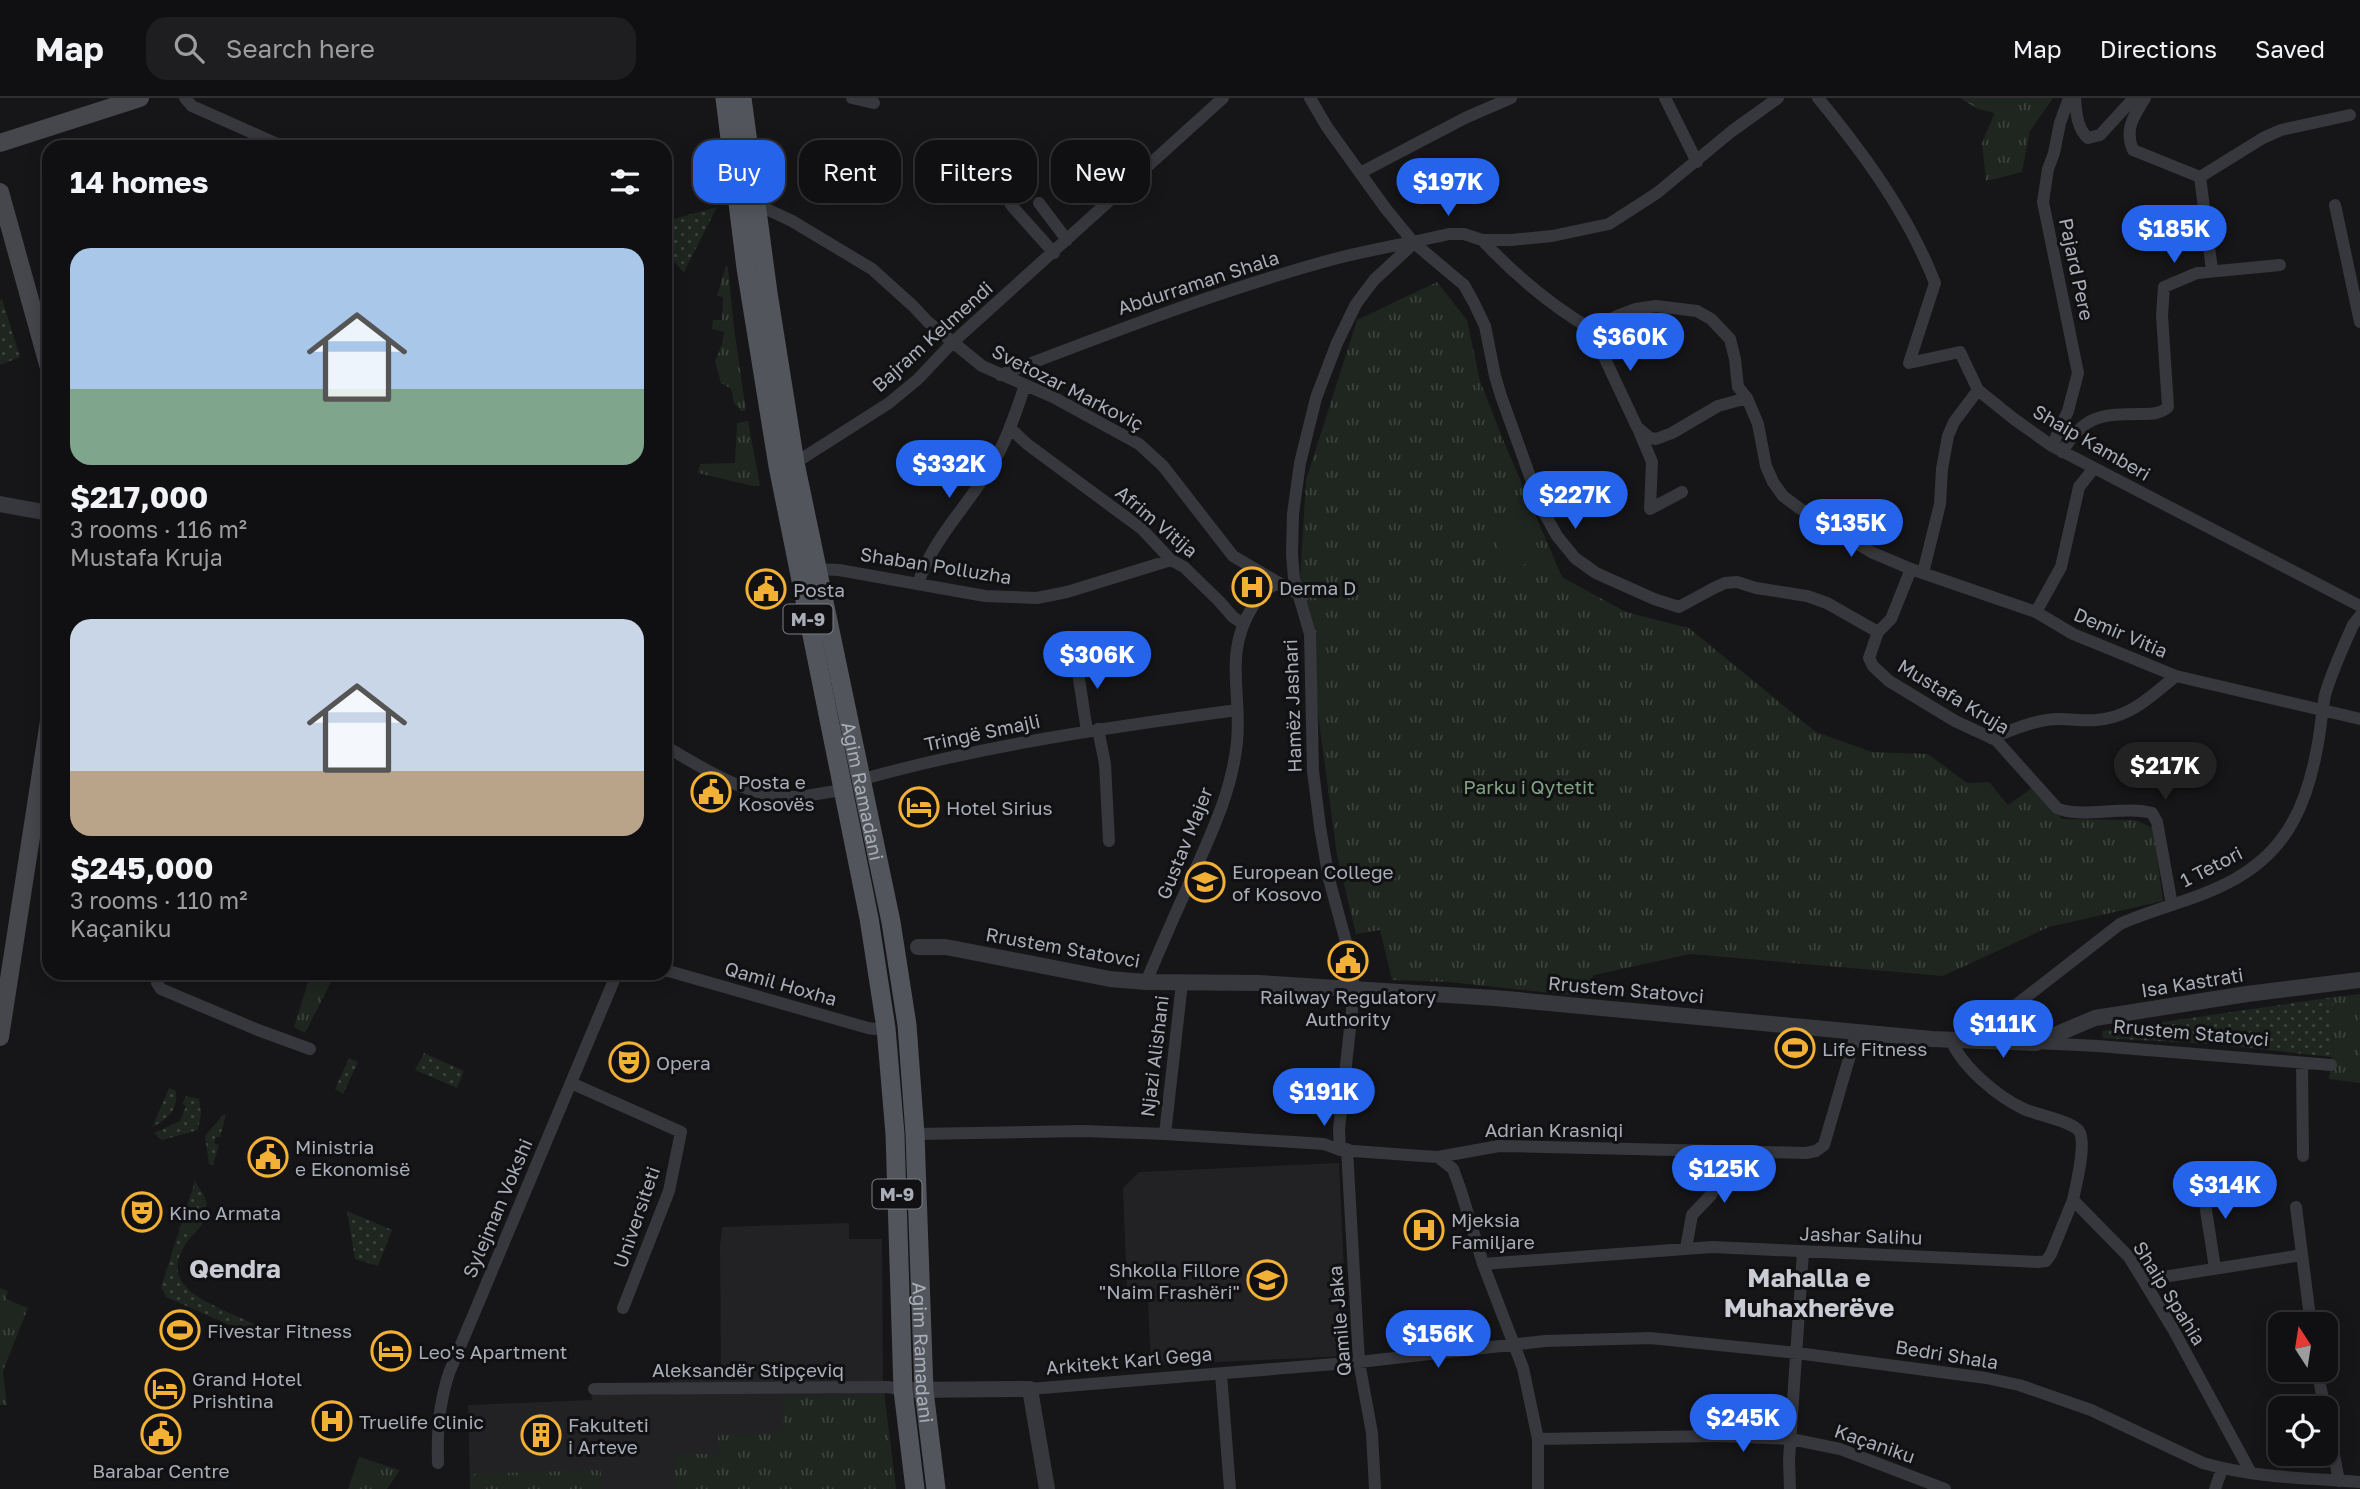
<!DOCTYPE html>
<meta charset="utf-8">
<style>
:root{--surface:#101012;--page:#1e1e20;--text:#f1f3f6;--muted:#9c9d9f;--line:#303032;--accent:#2563eb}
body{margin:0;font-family:"Golos Text",sans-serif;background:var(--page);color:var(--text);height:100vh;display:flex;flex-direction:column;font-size:26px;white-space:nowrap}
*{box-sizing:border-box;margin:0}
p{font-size:23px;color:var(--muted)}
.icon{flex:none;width:38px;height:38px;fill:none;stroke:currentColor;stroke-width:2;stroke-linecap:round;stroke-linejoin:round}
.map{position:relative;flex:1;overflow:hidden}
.side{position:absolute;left:42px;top:42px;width:630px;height:840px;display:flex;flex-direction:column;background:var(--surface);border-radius:21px;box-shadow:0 4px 18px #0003,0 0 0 2px var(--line)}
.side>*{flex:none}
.hud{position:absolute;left:693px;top:42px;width:665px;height:63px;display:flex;gap:14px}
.needle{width:46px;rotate:348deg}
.fabs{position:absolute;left:2268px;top:1214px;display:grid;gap:14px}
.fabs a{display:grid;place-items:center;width:70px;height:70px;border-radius:14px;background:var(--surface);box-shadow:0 4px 18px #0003,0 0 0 2px var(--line);font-size:35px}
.price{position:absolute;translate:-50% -60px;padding:0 16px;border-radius:24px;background:var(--accent);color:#fff;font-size:23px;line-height:46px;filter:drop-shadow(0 2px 4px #0008)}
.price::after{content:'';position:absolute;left:50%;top:42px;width:21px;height:16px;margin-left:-10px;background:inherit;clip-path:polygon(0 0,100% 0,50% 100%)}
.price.current{background:#222;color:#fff}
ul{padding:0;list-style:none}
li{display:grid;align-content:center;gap:14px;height:371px;padding:0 28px}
li span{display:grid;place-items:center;height:217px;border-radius:21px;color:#555}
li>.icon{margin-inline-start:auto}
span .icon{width:126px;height:126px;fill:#fffc;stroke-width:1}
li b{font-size:30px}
h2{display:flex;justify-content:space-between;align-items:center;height:84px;padding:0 28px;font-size:30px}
.tag{padding:0 24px;border-radius:21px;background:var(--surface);box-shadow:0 4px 18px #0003,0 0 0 2px var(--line);font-size:24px;line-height:63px}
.tag.current{background:var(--accent);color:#fff}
header{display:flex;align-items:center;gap:42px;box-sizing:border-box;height:98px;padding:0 35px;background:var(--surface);border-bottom:2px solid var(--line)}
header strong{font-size:33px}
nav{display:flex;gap:38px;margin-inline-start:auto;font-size:24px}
.search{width:490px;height:63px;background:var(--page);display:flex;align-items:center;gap:18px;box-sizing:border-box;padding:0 24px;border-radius:21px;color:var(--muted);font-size:26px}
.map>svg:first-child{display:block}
</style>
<header>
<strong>Map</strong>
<div class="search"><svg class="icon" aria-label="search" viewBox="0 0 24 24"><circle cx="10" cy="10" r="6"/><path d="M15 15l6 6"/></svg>Search here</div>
<nav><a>Map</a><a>Directions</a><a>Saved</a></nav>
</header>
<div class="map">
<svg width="2360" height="1391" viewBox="0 0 2360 1391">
<defs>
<pattern id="grass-dots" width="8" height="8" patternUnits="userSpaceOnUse" patternTransform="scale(1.75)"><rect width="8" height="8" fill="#1e261f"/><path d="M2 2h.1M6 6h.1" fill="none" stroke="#3c433d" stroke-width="1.8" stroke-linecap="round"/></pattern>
<pattern id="forest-crowns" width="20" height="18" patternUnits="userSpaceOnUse" patternTransform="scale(1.75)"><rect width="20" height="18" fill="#1e261f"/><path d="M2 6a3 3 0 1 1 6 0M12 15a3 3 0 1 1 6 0" fill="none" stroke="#3c433d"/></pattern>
<pattern id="park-tufts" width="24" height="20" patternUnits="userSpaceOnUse" patternTransform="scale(1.75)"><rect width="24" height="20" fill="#1e261f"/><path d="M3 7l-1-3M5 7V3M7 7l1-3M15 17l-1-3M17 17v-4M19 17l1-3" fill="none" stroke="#3c433d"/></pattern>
</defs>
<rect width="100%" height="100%" fill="#161618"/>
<path fill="#222225" d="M1339 1065 1348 1258 1151 1267 1148 1204 1127 1193 1123 1090 1139 1074Z
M849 1125V1141H882L883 1285 896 1391H470L468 1307 592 1302 591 1297H669L670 1280 721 1282 720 1148 722 1129Z"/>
<path fill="url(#grass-dots)" d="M717 109 687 168 684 175C667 156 659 147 670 122Z
M2 201 20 259 0 267V202Z
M2334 899 2332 959 2212 946 2103 940 2102 933Z
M424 955 464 973 457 990 415 972Z
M349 960 358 964 343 996 335 991Z
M169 990 176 993C178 1013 168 1020 152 1030Z
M186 998 199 1001 201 1015 198 1032 162 1042 154 1035 180 1023 186 1008 182 1006Z
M224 1016 226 1017 220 1039H216L214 1045 219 1047 213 1067 209 1066 205 1038Z
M195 1083 206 1101 201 1100 186 1135 190 1140C148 1194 223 1208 257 1228L252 1237 166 1199 161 1189Z
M347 1113 392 1132 378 1168 355 1161Z"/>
<path fill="url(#forest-crowns)" d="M1960 0H2040L2022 22 1978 11Z"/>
<path fill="url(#park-tufts)" d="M1983 0H2053L2030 33 2022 74 1986 83 1982 45 1998 7Z
M726 167 728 170 734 230 746 313H741L734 305 731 291 721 285 715 263 722 247 724 234 712 231 713 222H722L723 199 717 198Z
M1437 184 1467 222 1480 283 1504 344 1562 479 1626 514 1689 530 1816 634 1872 654 1928 656 1967 685 1989 684 2008 707 2032 690 2062 721 2135 722 2153 730 2163 803 2049 829 1943 878 1690 856 1594 877 1579 898 1449 884 1392 882 1380 832 1356 836 1337 757 1300 483 1306 382 1357 222Z
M748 323 760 388H753L698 375 700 366 735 365 737 325Z
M311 875H324L333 880 305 935 294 929Z
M2360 896V985L2329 981 2332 959 2334 899Z
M201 1100 206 1102C209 1118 202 1129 190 1140 178 1128 186 1104 201 1100Z
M0 1190 8 1193 6 1201 28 1210 3 1273 7 1307H0Z
M884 1297 896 1391H675V1356H718V1337L782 1335 784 1299Z
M359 1359 400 1372 387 1391H348Z
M601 1372V1391H470V1378L473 1376Z"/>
<path fill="#1e261f" d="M1523 419 1542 458 1510 473 1491 435Z"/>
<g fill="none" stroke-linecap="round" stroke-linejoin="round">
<path stroke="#37383d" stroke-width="12" d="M185 0 192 8 284 49
M852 0 874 5
M1310 0 1327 29 1386 111 1414 145 1464 187 1474 205 1485 228 1495 278 1501 298 1541 409 1557 438 1575 460 1596 475 1654 501 1679 509 1714 490 1725 485 1737 484 1756 490 1807 498 1827 505 1878 534
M1665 0 1697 64
M1818 0C1865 57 1908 116 1935 185L1909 265 1960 254 1978 292 2014 321 2052 348 2360 508
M2075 0C2076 13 2077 31 2088 40L2100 37 2134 0
M2145 0C2134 18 2124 31 2133 52L2200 79
M985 59 1012 108 1054 155
M1360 75 1465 20 1511 0
M2200 79 2263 40 2281 32 2350 17
M2200 79 2212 172
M1039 105 1067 142
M753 107 756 106 792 123 872 171 913 208 928 224 982 268 1053 299 1139 346 1163 368 1233 458 1296 495
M2335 107 2360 224
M1482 142C1515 177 1551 208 1593 232L1598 246 1637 329 1650 340 1656 341 1672 335 1718 308 1747 300
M1593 232 1617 218 1636 211 1656 208 1697 213 1711 221 1730 241 1735 261 1738 289 1747 300 1758 326 1766 368 1773 384 1783 398 1799 410 1871 454 1911 471 2036 514 2073 536 2176 578 2360 621
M1000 277C1110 235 1220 192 1334 161 1372 151 1411 145 1449 136H1464L1482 142H1511L1552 138 1609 126 1657 95 1732 33 1778 0
M1010 330 1027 346 1142 431 1171 462 1184 469 1219 503 1233 519 1242 525
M1639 333 1652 364 1650 411 1682 394
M2052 348 2068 313 2078 275 2043 104 2048 71 2054 55 2060 25 2069 0
M2062 354C2084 317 2101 316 2142 316 2152 316 2160 316 2168 309L2162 217 2164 189 2197 175 2280 167
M795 365 889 305 918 281 952 245 1223 0
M816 471 839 472 985 498 1037 500 1067 494 1171 462
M1923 475 1940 406 1942 371 1948 338 1954 324 1978 292
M918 486C933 438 974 402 997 358 1009 336 1017 311 1025 287
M2036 514 2061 469 2079 389 2094 370
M1878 534 1869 560 1873 568 1889 583 1955 623 1996 642 2057 710C2079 721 2126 707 2152 715L2157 724 2172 807
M1878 534 1891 521 1911 471
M1078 555 1077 568 1087 633
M1098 631 1105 666 1109 743
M1991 640C2012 632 2036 621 2059 621 2078 621 2094 625 2113 619 2138 612 2156 594 2176 578
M665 648C702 670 746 698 790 699 809 700 826 692 844 693
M860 682C983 647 1111 629 1237 612
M665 872 868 930 875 931 886 930
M160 875 157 885 161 891 258 932 310 951
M1146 884C1160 851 1174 818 1189 786 1209 740 1232 695 1237 644 1242 594 1223 555 1253 508 1261 496 1265 488 1280 486
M2023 903C2016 920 2027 931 2036 945L2098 948 2331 967
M1951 942C1962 969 1998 999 2024 1011 2037 1017 2072 1023 2079 1033 2087 1045 2076 1087 2073 1102L2129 1159 2173 1231 2251 1375
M1971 942 2120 826C2158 809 2198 802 2235 781 2289 751 2308 703 2318 645 2321 629 2322 612 2325 597 2332 573 2343 549 2353 527L2360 518
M2302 965 2303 1058
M571 985 681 1034 669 1093 623 1210
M915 1036 1083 1033 1165 1036 1324 1046 1340 1052 1422 1058 1438 1059 1499 1048 1806 1055 1816 1053 1824 1047 1857 933
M1165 1036 1182 885
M1347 1051 1359 1264 1372 1335 1375 1391
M1340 1052 1339 1031 1353 903V879L1349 855 1329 781 1320 729 1313 673 1310 536 1294 481 1292 456 1293 416 1300 365 1316 300 1337 245 1356 206 1374 182 1414 145
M1438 1059 1453 1071 1461 1093 1483 1166 1523 1270 1538 1341V1391
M2201 1080 2215 1170
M2296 1109 2311 1227
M1686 1150 1692 1117 1711 1097 1733 1053
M1483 1166 1712 1149 2038 1164 2046 1163 2051 1156 2073 1102
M2144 1182 2302 1157
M2317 1272 2325 1311
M1221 1276 1230 1391
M594 1291 888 1289 903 1292
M1030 1291 1359 1264 1545 1243 1650 1240 1797 1255 1986 1280 2019 1287 2091 1312 2203 1365C2255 1380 2307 1380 2360 1384
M2326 1316 2339 1383
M1538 1341 1717 1338 1791 1341 1840 1351 1945 1391
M438 1365C437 1333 439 1306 449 1275L617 875
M1790 1391 1789 1362 1803 1154
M2215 1391 2222 1371"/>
<path stroke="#37383d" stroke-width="16" d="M0 406 49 415
M918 849H946L1110 881 1146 884 1259 885 1495 900 1932 941 2036 945 2095 920 2247 896 2360 882
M903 1292 1030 1291 1047 1391"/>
<path stroke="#45474d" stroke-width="18" d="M0 45 140 0
M0 94 49 270
M0 939 49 623"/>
<g stroke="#53555c" stroke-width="19">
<path d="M725 0 746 170 778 368 869 820 886 930 895 1036 903 1292 915 1391"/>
<path id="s1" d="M742 0 768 195 795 365 891 824 907 927 915 1036 924 1293 936 1391"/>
</g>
</g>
<defs>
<g id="hospital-ring" transform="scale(2.0125)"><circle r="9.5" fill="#111113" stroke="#f2b134" stroke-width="1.5"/><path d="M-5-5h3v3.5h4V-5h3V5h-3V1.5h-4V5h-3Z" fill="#f2b134"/></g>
<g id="civic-ring" transform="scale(2.0125)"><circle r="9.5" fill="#111113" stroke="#f2b134" stroke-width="1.5"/><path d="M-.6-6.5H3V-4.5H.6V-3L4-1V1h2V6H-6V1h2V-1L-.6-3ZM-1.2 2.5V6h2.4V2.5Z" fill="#f2b134"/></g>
<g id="hotel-ring" transform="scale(2.0125)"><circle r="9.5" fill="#111113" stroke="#f2b134" stroke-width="1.5"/><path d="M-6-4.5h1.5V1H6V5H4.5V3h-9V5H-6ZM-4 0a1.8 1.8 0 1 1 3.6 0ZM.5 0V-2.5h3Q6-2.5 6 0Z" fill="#f2b134"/></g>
<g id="university-ring" transform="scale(2.0125)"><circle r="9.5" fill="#111113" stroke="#f2b134" stroke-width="1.5"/><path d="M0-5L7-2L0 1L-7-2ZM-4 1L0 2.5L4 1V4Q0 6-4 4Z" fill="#f2b134"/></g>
<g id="stadium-ring" transform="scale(2.0125)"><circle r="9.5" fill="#111113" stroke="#f2b134" stroke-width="1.5"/><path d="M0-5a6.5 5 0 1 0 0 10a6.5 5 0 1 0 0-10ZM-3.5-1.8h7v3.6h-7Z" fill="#f2b134"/></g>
<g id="theatre-ring" transform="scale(2.0125)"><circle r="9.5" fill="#111113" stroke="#f2b134" stroke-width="1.5"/><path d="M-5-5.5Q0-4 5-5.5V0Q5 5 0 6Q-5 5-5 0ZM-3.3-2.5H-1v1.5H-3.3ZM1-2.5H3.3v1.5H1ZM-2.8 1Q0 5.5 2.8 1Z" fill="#f2b134"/></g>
<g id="school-ring" transform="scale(2.0125)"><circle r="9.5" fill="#111113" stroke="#f2b134" stroke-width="1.5"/><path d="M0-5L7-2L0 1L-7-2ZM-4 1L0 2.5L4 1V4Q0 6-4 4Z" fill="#f2b134"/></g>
<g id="building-ring" transform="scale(2.0125)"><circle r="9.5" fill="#111113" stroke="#f2b134" stroke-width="1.5"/><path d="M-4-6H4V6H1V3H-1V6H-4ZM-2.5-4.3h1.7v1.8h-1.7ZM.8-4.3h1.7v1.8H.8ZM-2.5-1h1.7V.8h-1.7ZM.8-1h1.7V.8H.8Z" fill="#f2b134"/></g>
</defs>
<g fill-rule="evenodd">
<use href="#hospital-ring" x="1252" y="489"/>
<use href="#civic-ring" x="766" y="491"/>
<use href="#civic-ring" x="711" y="694"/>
<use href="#hotel-ring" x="919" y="709"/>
<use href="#university-ring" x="1205" y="784"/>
<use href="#civic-ring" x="1348" y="863"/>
<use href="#stadium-ring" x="1795" y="950"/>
<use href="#theatre-ring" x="629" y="964"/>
<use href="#civic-ring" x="268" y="1059"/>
<use href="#theatre-ring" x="142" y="1114"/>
<use href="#hospital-ring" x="1424" y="1132"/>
<use href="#school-ring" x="1267" y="1182"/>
<use href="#stadium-ring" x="180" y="1232"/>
<use href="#hotel-ring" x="391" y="1253"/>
<use href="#hotel-ring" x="165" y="1291"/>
<use href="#hospital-ring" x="332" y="1323"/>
<use href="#civic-ring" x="161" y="1336"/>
<use href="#building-ring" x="541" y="1337"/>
</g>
<g text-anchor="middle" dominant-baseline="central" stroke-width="6" stroke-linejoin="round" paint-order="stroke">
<g fill="#111113" stroke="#7b7e86" stroke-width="2">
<rect x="783.5" y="506.5" width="49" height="29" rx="5"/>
<rect x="872.5" y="1081.5" width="49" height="29" rx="5"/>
</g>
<g font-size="18" font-weight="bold" fill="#a8adb8">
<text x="808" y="521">M-9</text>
<text x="897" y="1096">M-9</text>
</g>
<g font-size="19" fill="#a8adb8" stroke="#111113">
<text transform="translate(2077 171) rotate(78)">Pajard Pere</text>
<text transform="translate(1198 184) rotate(-18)">Abdurraman Shala</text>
<text transform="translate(932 238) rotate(-42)">Bajram Kelmendi</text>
<text transform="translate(1068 289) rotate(27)">Svetozar Markoviç</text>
<text transform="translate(2092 344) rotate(30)">Shaip Kamberi</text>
<text transform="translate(1157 423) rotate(40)">Afrim Vitija</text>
<text transform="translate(936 467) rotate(9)">Shaban Polluzha</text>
<text transform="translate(2121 534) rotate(23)">Demir Vitia</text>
<text transform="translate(1954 598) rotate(31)">Mustafa Kruja</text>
<text transform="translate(1292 608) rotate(-92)">Hamëz Jashari</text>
<text transform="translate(982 634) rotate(-12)">Tringë Smajli</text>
<text stroke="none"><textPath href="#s1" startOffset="704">Agim Ramadani</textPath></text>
<text transform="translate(1184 745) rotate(-68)">Gustav Majer</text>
<text transform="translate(2211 768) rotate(-27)">1 Tetori</text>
<text transform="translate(1063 849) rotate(10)">Rrustem Statovci</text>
<text transform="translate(2192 884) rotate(-9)">Isa Kastrati</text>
<text transform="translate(781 885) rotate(16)">Qamil Hoxha</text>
<text transform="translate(1626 891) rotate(5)">Rrustem Statovci</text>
<text transform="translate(2191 934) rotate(5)">Rrustem Statovci</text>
<text transform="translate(1154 958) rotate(-83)">Njazi Alishani</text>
<text x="1554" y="1031">Adrian Krasniqi</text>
<text transform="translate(497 1110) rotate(-67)">Sylejman Vokshi</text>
<text transform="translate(636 1119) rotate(-71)">Universiteti</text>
<text transform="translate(1861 1137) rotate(2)">Jashar Salihu</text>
<text transform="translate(2170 1195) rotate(58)">Shaip Spahia</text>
<text transform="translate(1339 1223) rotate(-95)">Qamile Jaka</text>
<text stroke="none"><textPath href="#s1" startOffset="1270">Agim Ramadani</textPath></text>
<text transform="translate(1947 1256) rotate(9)">Bedri Shala</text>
<text transform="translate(1129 1262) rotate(-5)">Arkitekt Karl Gega</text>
<text x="748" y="1271">Aleksandër Stipçeviq</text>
<text transform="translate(1875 1345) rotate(19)">Kaçaniku</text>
</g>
<g font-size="19" fill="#a8adb8" stroke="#111113" text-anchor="start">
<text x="1279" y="489">Derma D</text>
<text x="793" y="491">Posta</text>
<text x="738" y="683">Posta e<tspan x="738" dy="22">Kosovës</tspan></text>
<text x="946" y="709">Hotel Sirius</text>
<text x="1232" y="773">European College<tspan x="1232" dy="22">of Kosovo</tspan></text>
<text x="1348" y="898" text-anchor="middle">Railway Regulatory<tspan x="1348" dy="22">Authority</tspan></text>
<text x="1822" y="950">Life Fitness</text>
<text x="656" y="964">Opera</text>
<text x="295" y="1048">Ministria<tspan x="295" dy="22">e Ekonomisë</tspan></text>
<text x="169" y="1114">Kino Armata</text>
<text x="1451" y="1121">Mjeksia<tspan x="1451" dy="22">Familjare</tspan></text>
<text x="1240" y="1171" text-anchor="end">Shkolla Fillore<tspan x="1240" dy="22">"Naim Frashëri"</tspan></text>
<text x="207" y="1232">Fivestar Fitness</text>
<text x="418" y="1253">Leo's Apartment</text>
<text x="192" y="1280">Grand Hotel<tspan x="192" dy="22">Prishtina</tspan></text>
<text x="359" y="1323">Truelife Clinic</text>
<text x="568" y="1326">Fakulteti<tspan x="568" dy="22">i Arteve</tspan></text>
<text x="161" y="1372" text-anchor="middle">Barabar Centre</text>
</g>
<g font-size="19" fill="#7fa381" stroke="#111113">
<text x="1529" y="688">Parku i Qytetit</text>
</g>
<g font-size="26" font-weight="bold" fill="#c9ccd4" stroke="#111113">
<text x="235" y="1170">Qendra</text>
<text x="1809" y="1179">Mahalla e<tspan x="1809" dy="30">Muhaxherëve</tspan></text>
</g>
</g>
</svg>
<div class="fabs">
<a><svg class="needle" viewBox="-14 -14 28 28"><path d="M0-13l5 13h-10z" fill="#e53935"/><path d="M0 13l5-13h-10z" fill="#9c9d9f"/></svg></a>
<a><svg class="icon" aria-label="locate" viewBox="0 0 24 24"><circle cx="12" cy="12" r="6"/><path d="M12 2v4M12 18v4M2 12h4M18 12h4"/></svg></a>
</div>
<b class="price" style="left:1448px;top:120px">$197K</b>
<b class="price" style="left:2174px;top:167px">$185K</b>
<b class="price" style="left:1630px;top:275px">$360K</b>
<b class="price" style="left:949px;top:402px">$332K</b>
<b class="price" style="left:1575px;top:433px">$227K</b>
<b class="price" style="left:1851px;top:461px">$135K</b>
<b class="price" style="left:1097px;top:593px">$306K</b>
<b class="price current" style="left:2165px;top:704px">$217K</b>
<b class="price" style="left:2003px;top:962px">$111K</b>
<b class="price" style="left:1324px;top:1030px">$191K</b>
<b class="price" style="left:1724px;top:1107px">$125K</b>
<b class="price" style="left:2225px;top:1123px">$314K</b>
<b class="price" style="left:1438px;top:1272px">$156K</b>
<b class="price" style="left:1743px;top:1356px">$245K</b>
<div class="hud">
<a class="tag current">Buy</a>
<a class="tag">Rent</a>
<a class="tag">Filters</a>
<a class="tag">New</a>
</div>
<section class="side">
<h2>14 homes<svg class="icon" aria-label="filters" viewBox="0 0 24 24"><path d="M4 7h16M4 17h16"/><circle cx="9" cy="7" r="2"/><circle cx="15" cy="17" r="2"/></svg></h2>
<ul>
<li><span style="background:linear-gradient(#a9c7e8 65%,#7fa58c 0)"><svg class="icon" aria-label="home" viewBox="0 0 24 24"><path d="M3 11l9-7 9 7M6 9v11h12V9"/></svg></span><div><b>$217,000</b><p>3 rooms · 116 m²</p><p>Mustafa Kruja</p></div></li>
<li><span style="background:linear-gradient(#c9d6e8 70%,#b9a48a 0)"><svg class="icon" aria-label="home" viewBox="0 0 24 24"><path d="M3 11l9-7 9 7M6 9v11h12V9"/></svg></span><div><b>$245,000</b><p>3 rooms · 110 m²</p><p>Kaçaniku</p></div></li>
</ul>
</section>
</div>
